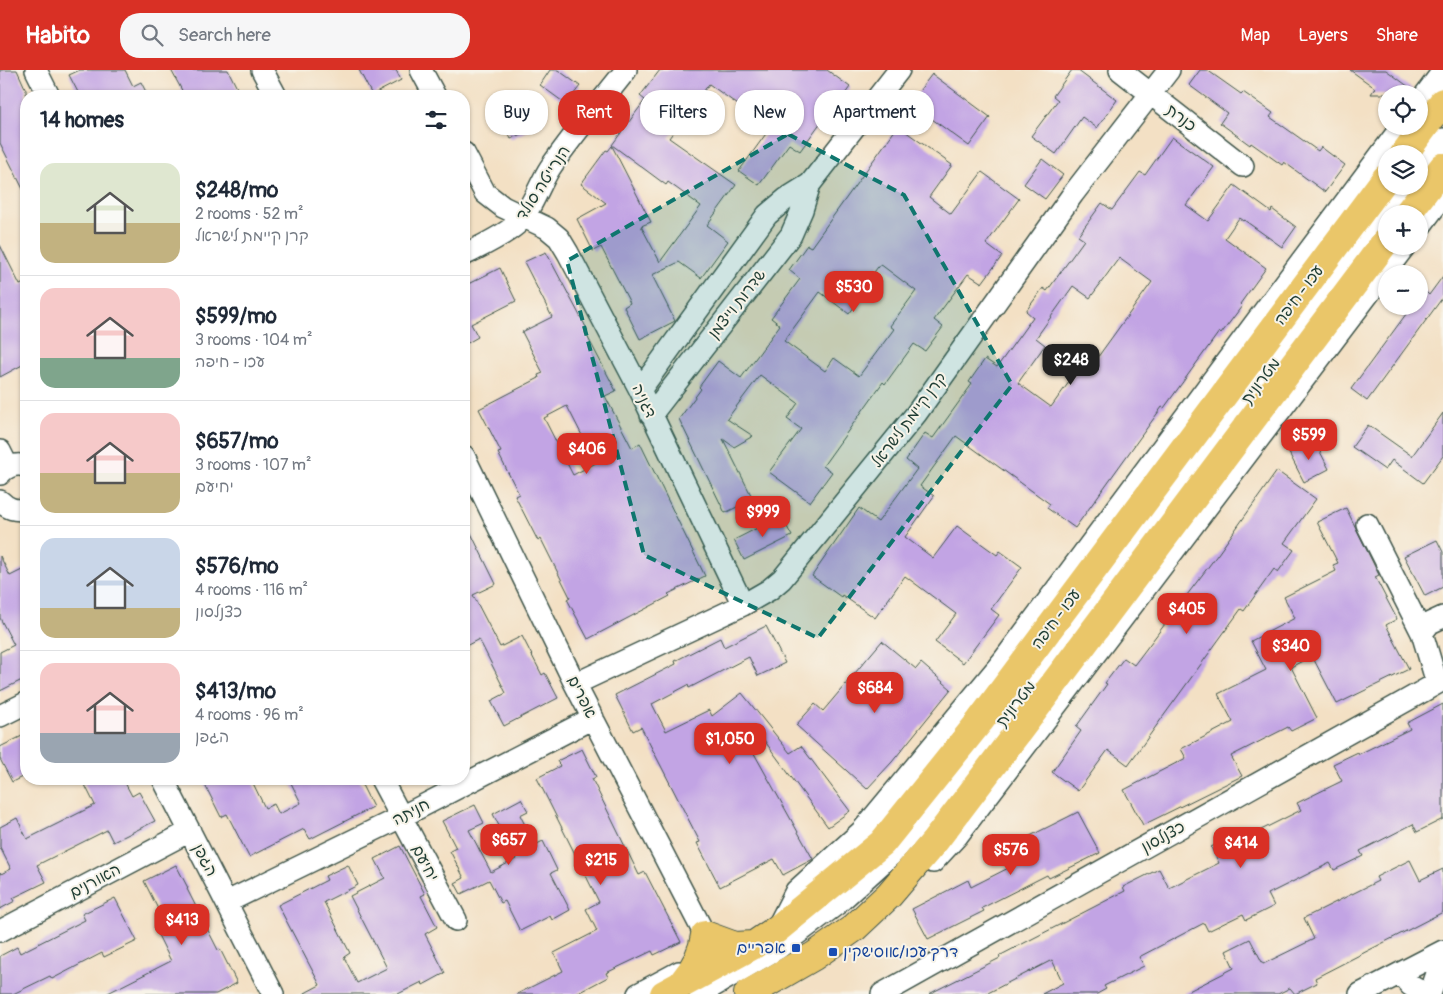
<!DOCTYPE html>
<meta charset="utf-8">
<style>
:root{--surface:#fff;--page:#f6f6f7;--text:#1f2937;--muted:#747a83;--line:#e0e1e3;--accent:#d93025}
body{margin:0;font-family:Pangolin,"Playpen Sans Hebrew",sans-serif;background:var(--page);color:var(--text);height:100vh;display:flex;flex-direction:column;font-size:19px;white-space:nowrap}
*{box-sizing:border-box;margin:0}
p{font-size:16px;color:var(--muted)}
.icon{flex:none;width:28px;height:28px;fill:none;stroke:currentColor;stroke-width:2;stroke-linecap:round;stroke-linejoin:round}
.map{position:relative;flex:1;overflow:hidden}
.panel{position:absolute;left:20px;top:20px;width:450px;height:695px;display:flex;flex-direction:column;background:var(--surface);border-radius:20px;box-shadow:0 1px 4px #0004}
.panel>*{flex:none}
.hud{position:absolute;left:485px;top:20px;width:475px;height:45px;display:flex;gap:10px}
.fabs{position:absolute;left:1378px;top:15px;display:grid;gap:10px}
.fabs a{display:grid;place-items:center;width:50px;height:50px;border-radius:50%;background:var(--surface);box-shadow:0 1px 4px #0004;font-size:25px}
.price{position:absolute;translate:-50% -42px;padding:0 11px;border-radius:10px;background:var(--accent);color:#fff;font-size:16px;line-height:32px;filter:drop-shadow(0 1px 2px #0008)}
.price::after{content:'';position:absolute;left:50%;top:30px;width:15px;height:11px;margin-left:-8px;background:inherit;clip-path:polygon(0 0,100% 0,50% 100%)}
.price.active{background:#222;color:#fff}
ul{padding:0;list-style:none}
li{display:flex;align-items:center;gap:15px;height:125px;padding:0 20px}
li+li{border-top:1px solid var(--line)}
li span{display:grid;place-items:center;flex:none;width:140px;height:100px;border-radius:15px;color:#555}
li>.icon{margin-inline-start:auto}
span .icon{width:60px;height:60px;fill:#fffc;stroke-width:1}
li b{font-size:21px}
h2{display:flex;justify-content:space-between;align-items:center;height:60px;padding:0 20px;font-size:21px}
.chip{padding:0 18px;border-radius:20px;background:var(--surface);box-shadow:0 1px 4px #0004;font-size:18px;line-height:45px}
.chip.active{background:var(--accent);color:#fff}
header{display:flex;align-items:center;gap:30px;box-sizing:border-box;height:70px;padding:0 25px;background:var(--accent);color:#fff}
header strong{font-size:24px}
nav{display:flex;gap:28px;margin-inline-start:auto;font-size:18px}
.search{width:350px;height:45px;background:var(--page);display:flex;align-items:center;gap:12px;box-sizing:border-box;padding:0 18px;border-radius:20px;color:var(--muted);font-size:19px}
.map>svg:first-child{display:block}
</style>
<header>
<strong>Habito</strong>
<div class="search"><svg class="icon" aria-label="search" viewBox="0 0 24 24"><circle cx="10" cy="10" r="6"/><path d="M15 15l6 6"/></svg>Search here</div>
<nav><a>Map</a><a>Layers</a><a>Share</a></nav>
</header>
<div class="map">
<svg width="1443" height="924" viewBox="0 0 1443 924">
<rect width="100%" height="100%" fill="#f7f3e8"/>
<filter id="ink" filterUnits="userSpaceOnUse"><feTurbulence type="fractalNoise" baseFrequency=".02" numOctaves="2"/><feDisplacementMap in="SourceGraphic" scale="10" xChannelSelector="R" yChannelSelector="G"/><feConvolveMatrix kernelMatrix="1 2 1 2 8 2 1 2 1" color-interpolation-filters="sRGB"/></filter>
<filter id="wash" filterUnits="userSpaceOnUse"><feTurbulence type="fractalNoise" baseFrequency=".0096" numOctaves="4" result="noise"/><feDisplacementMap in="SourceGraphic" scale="20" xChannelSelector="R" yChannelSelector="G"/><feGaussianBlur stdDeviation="1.12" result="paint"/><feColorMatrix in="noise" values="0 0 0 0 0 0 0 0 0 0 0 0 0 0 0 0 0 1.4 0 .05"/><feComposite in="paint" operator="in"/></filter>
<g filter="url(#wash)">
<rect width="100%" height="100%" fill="#f3e0c4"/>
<g id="blocks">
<path fill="#c2a4e4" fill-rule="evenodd" d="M0 0H17L26 20V125L0 73Z
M80 0H125L133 16 141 12 148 26H80L69 5Z
M171 0H228L241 26H185Z
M359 0H396L401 10 372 25Z
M550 0H558L580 16 566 34 540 15Z
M660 0H827L850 17 831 43 829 41 800 81 789 74 759 115 739 101 768 61 739 40 741 37 709 14 669 68 736 115 707 155 728 171 701 208 679 192 652 205 675 251 640 269 624 237 630 233 601 177 593 181 577 149 606 133 581 114 606 80 608 81 612 76 651 152 641 156 660 192 701 136 668 112 666 115 612 75 645 30 640 26Z
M1072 0H1077L1117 30 1097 58 1082 47 1056 84 1031 66 1058 30 1053 26Z
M1200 0H1207L1241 24 1243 22 1273 43 1270 47 1318 81 1321 77 1345 95 1325 122 1284 92 1282 95 1251 73 1250 75 1220 53 1227 43 1189 15Z
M1350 0H1386L1413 20 1410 24H1371L1375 18Z
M932 4 990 47 969 76 910 33Z
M513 21H518L536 56 511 69 492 31Z
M898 56 952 95 929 127 951 144 982 102 1019 129 986 174 1002 186 982 213 968 204 934 250 943 257 925 281 914 274 885 314 883 312 823 396 832 402 810 432 769 402 801 359 787 349 798 333 760 305 727 349 753 366 734 377 723 369 753 429 725 443 679 349 701 319 699 317 718 291 741 308 780 255 771 248 800 209 789 200 807 175 811 177ZM880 194 916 221 890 256 894 259 859 306 834 288 825 301 784 271 820 222 849 244 866 221 862 219Z
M1172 67 1214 97 1186 135 1208 151 1234 115 1271 142 1272 139 1296 157 1282 177 1244 150 1243 151 1239 148 1225 168 1266 198 1240 234 1242 236 1221 264 1219 262 1164 338 1162 337 1075 458 1047 438 1050 434 956 366 920 416 934 426 905 467 933 488 957 456 997 485 1000 481 1022 497 991 539 999 545 963 593 935 572 956 544 905 506 875 548 842 525 841 527 812 506 859 438 878 452 917 399 906 390 925 363 933 368 972 314 969 312 985 289 997 297 1033 247 1026 241 1043 218 1047 221 1084 170 1078 166 1102 133 1112 140 1140 102 1145 105ZM1119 188 1152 212 1087 302 1080 297 1051 337 1018 313 1045 275 1036 268 1073 216 1090 228Z
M1042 89 1063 105 1045 129 1024 114Z
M0 175 20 215 26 212V293L0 307Z
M546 182 588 261 585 262 616 321 605 326 632 378 640 373 705 506 668 524 670 526 588 569 567 529 570 527 541 469 538 471 515 426 519 424 498 383 501 382 479 339 539 308 538 305 543 303 522 262 552 247 524 192ZM567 336 596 393 573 405 544 348Z
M500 198 516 231 471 254 478 267 464 275V216Z
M1443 206V227L1367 331 1351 319 1412 236H1419V227L1424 220 1429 225Z
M1443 343V386L1423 413 1392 390 1385 400 1352 377 1368 355 1412 386Z
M1314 370 1329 399 1304 412 1289 383Z
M1277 401 1316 429 1284 473 1294 480 1278 502 1274 499 1244 541 1241 539 1128 695 1108 680 1078 721 1052 702 1081 661 1076 657 1107 614 1105 613 1124 588 1134 595 1218 484Z
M1346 438 1379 505 1375 507 1397 549 1386 555 1409 599 1337 634 1312 586 1291 597 1317 648 1291 661 1288 657 1231 686 1242 706 1143 755 1124 720 1186 688 1181 679 1233 652 1218 624 1266 600 1251 571 1295 548 1284 527 1336 501 1333 495 1338 493 1317 452Z
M781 446 792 466 744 490 734 470Z
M464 449 496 514 473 525 500 577 522 566 542 605 545 603 558 628 504 656 491 631 506 623 479 569 464 577Z
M1437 470 1443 482V517L1425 526 1404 486Z
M0 486 10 506 26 498V608L0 621V582L14 575 0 548Z
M766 556 785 593 758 606 749 587 689 618 688 615 652 634 666 661 709 640 712 646 742 623 790 683 801 676 850 741 828 757 758 662 746 669 813 789 783 805 774 789 720 817 697 773 700 772 641 657 633 661 615 625 676 594 675 591 720 568 724 577Z
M882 571 916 599 921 593 951 619 892 692 867 719 796 655 815 634 823 641Z
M1443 634V749L1417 762 1413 754 1360 781 1363 786 1334 800 1330 793 1268 824 1274 836 1246 850 1243 844 1208 861 1204 853 1139 887 1144 896 1104 916 1106 919 1097 924H1042L1063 913 1052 890 986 924H929L1000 888 999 886 1125 821 1123 817 1159 799 1169 818 1219 793 1211 777 1246 760 1249 766 1301 740 1297 733 1342 711 1333 694 1358 682 1359 684 1410 659 1407 653Z
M26 664V705L12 712 0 689V677Z
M582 679 596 707 592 709 639 805 645 802 681 872 654 885 652 881 606 903 608 907 576 924H517L563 901 554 883 597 861 586 839 599 832 537 708 560 696 557 691Z
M82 709H123L132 726 139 722 155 751 113 772 107 760 37 795 46 812 13 828 15 831 0 839V802L1 804 11 799 0 777V757L17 748 27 769 95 735Z
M202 709H251L265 738 274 734 279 744 301 733 289 709H359L373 737 310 769 304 759 249 787 227 744 221 747Z
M521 729 528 741 520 745 535 775 543 771 557 800 551 803 570 840 552 850 550 846 520 861 505 831 501 833 489 810 461 824 455 813 464 808 450 781 456 778 442 751 475 735 484 753 469 760 491 802 516 789 493 744Z
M1078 742 1100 783 1049 808 1047 805 982 838 984 841 928 869 912 839 968 810 971 817 1036 784 1028 767Z
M400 776 425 824 421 826 437 857 425 864 445 903 423 915 422 912 398 924H303L320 915 278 835 327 810 325 806 348 795 358 815 324 832 350 883 344 887 357 913 387 898 350 826 385 808 375 789Z
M1410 790 1420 810 1443 799V842L1315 908 1317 913 1295 924 1290 918 1278 924H1183L1234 898 1226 881 1250 869 1263 894 1314 869 1304 848 1378 811 1376 807Z
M176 795 188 818 187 819 218 880 220 879 237 913 216 924H106L171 891 154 857 164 851 144 811Z
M115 828 137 871 104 887 102 883 52 909 50 906 13 924H0V886L17 877 20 883 85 850 82 844Z"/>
</g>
</g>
<g filter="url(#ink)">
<use href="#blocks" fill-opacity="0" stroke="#3f554a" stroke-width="1"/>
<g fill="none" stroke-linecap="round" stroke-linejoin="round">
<g stroke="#3f554a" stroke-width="24">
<path id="minor" d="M36 0 49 26
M262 0 276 26
M421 0 435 26
M1120 0 1243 96
M1419 33 1443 1
M464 83 485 123 503 137 547 158 559 168 568 183 640 320 743 535
M1419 102 1443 69
M1387 144 1408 116
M1419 158 1443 126
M464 185C481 176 502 167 517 154 532 139 539 115 550 98 573 64 601 32 626 0
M640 320 767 145 786 129 810 114 899 0
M651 345 791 165 802 140 810 114
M0 381 8 397
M464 386 575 614 705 865
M0 404C7 396 16 393 26 396
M0 431C8 439 15 441 26 439
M1367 454 1422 563 1437 613
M1422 563 1430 553 1443 547
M575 614 743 535 769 520 782 509 916 344 1073 124 1169 0
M0 646 26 633
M163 709 273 924
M381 709 456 850
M933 792 958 765 1405 176
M227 832 401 747 593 648
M779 854 796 821 862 761 1003 591 1402 56
M0 861 190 761
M1402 903C1408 917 1416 920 1430 923
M638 924 679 902
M700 924 777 879 837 834 890 786 943 726 1010 642 1386 145
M882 924 1443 610
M1360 924 1443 881
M1430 924 1443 886"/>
</g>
<g stroke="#3f554a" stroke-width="30">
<path id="highway" d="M1404 84 1443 32
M1407 144 1443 97
M683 912C694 899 703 883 705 865L735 876 754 875
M664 924 754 875 776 860 882 773 980 651 1386 108
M748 924 814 886 854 858 889 825 935 771 1017 663 1386 171"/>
</g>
<use href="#minor" stroke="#fff" stroke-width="21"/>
<use href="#highway" stroke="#eac669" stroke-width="28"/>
</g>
</g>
<path fill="#0f766e" fill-opacity="0.2" stroke="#0f766e" stroke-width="4" stroke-dasharray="10 6" stroke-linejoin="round" d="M788 64 904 125 1012 315 818 568 644 485 567 191Z"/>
<g fill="#1a4fb4" stroke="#f7f3e8" stroke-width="2">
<rect x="791" y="873" width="10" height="10" rx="2.5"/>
<rect x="828" y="877" width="10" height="10" rx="2.5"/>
</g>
<g text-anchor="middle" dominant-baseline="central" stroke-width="4" stroke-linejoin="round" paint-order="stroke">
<g font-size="16" fill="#1f3d34" stroke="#f7f3e8">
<text transform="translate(1181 48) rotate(38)">כנרת</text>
<text transform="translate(543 113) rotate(-57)">הנרייטה סולד</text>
<text transform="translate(1299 225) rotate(-53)">עכו - חיפה</text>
<text transform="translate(737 234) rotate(-52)">שדרות וייצמן</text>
<text transform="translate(1261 311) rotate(-53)">מטרונית</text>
<text transform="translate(644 331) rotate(64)">דגניה</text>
<text transform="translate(909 350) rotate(-53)">קרן קיימת לישראל</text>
<text transform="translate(1056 549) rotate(-53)">עכו - חיפה</text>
<text transform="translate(582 627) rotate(63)">אפרים</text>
<text transform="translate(1016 634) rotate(-52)">מטרונית</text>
<text transform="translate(411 742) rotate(-27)">חניתה</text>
<text transform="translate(1163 767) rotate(-29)">כצנלסון</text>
<text transform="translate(205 790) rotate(62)">הגפן</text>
<text transform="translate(425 793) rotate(62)">יחיעם</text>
<text transform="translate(95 811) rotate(-28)">האורנים</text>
</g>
<g font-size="16" fill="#164399" stroke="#f7f3e8" text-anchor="end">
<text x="786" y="878">אפריים</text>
<text x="843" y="882" text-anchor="start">דרך עכו/אוסישקין</text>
</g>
</g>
</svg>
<div class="fabs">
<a><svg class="icon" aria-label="locate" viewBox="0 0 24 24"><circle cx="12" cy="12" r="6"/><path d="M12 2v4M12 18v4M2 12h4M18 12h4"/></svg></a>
<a><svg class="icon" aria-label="layers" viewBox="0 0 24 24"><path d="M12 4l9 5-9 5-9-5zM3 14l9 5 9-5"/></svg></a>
<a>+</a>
<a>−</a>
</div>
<b class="price" style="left:854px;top:243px">$530</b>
<b class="price active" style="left:1071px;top:316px">$248</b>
<b class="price" style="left:1309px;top:391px">$599</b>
<b class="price" style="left:587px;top:405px">$406</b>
<b class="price" style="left:763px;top:468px">$999</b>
<b class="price" style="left:1187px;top:565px">$405</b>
<b class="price" style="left:1291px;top:602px">$340</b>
<b class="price" style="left:875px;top:644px">$684</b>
<b class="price" style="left:730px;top:695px">$1,050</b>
<b class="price" style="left:509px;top:796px">$657</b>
<b class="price" style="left:1241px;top:799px">$414</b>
<b class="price" style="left:1011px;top:806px">$576</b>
<b class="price" style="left:601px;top:816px">$215</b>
<b class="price" style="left:182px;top:876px">$413</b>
<div class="hud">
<a class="chip">Buy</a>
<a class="chip active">Rent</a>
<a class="chip">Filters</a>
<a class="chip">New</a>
<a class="chip">Apartment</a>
</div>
<section class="panel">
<h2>14 homes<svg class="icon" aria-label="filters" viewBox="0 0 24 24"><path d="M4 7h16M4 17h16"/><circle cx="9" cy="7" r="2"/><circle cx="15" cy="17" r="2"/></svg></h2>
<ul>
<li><span style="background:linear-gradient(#dfe7d0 60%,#c2b280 0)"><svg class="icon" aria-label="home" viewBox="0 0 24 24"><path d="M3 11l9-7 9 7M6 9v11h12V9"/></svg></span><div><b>$248/mo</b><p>2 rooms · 52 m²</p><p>קרן קיימת לישראל</p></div></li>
<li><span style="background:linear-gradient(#f6c9c9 70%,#7fa58c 0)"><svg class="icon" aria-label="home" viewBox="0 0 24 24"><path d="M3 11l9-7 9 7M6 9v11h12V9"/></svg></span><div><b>$599/mo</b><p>3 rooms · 104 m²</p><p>עכו - חיפה</p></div></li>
<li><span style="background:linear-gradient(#f6c9c9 60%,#c2b280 0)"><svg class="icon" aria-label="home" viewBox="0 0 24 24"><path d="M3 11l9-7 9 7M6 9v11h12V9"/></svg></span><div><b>$657/mo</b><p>3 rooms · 107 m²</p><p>יחיעם</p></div></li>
<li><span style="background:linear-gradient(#c9d6e8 70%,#c2b280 0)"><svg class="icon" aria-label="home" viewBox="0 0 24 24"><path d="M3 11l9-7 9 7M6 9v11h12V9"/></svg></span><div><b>$576/mo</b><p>4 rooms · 116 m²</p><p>כצנלסון</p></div></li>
<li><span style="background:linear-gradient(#f6c9c9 70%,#9aa5b1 0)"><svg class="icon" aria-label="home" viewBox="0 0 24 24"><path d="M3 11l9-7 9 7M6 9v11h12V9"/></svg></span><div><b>$413/mo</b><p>4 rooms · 96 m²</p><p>הגפן</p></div></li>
</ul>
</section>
</div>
